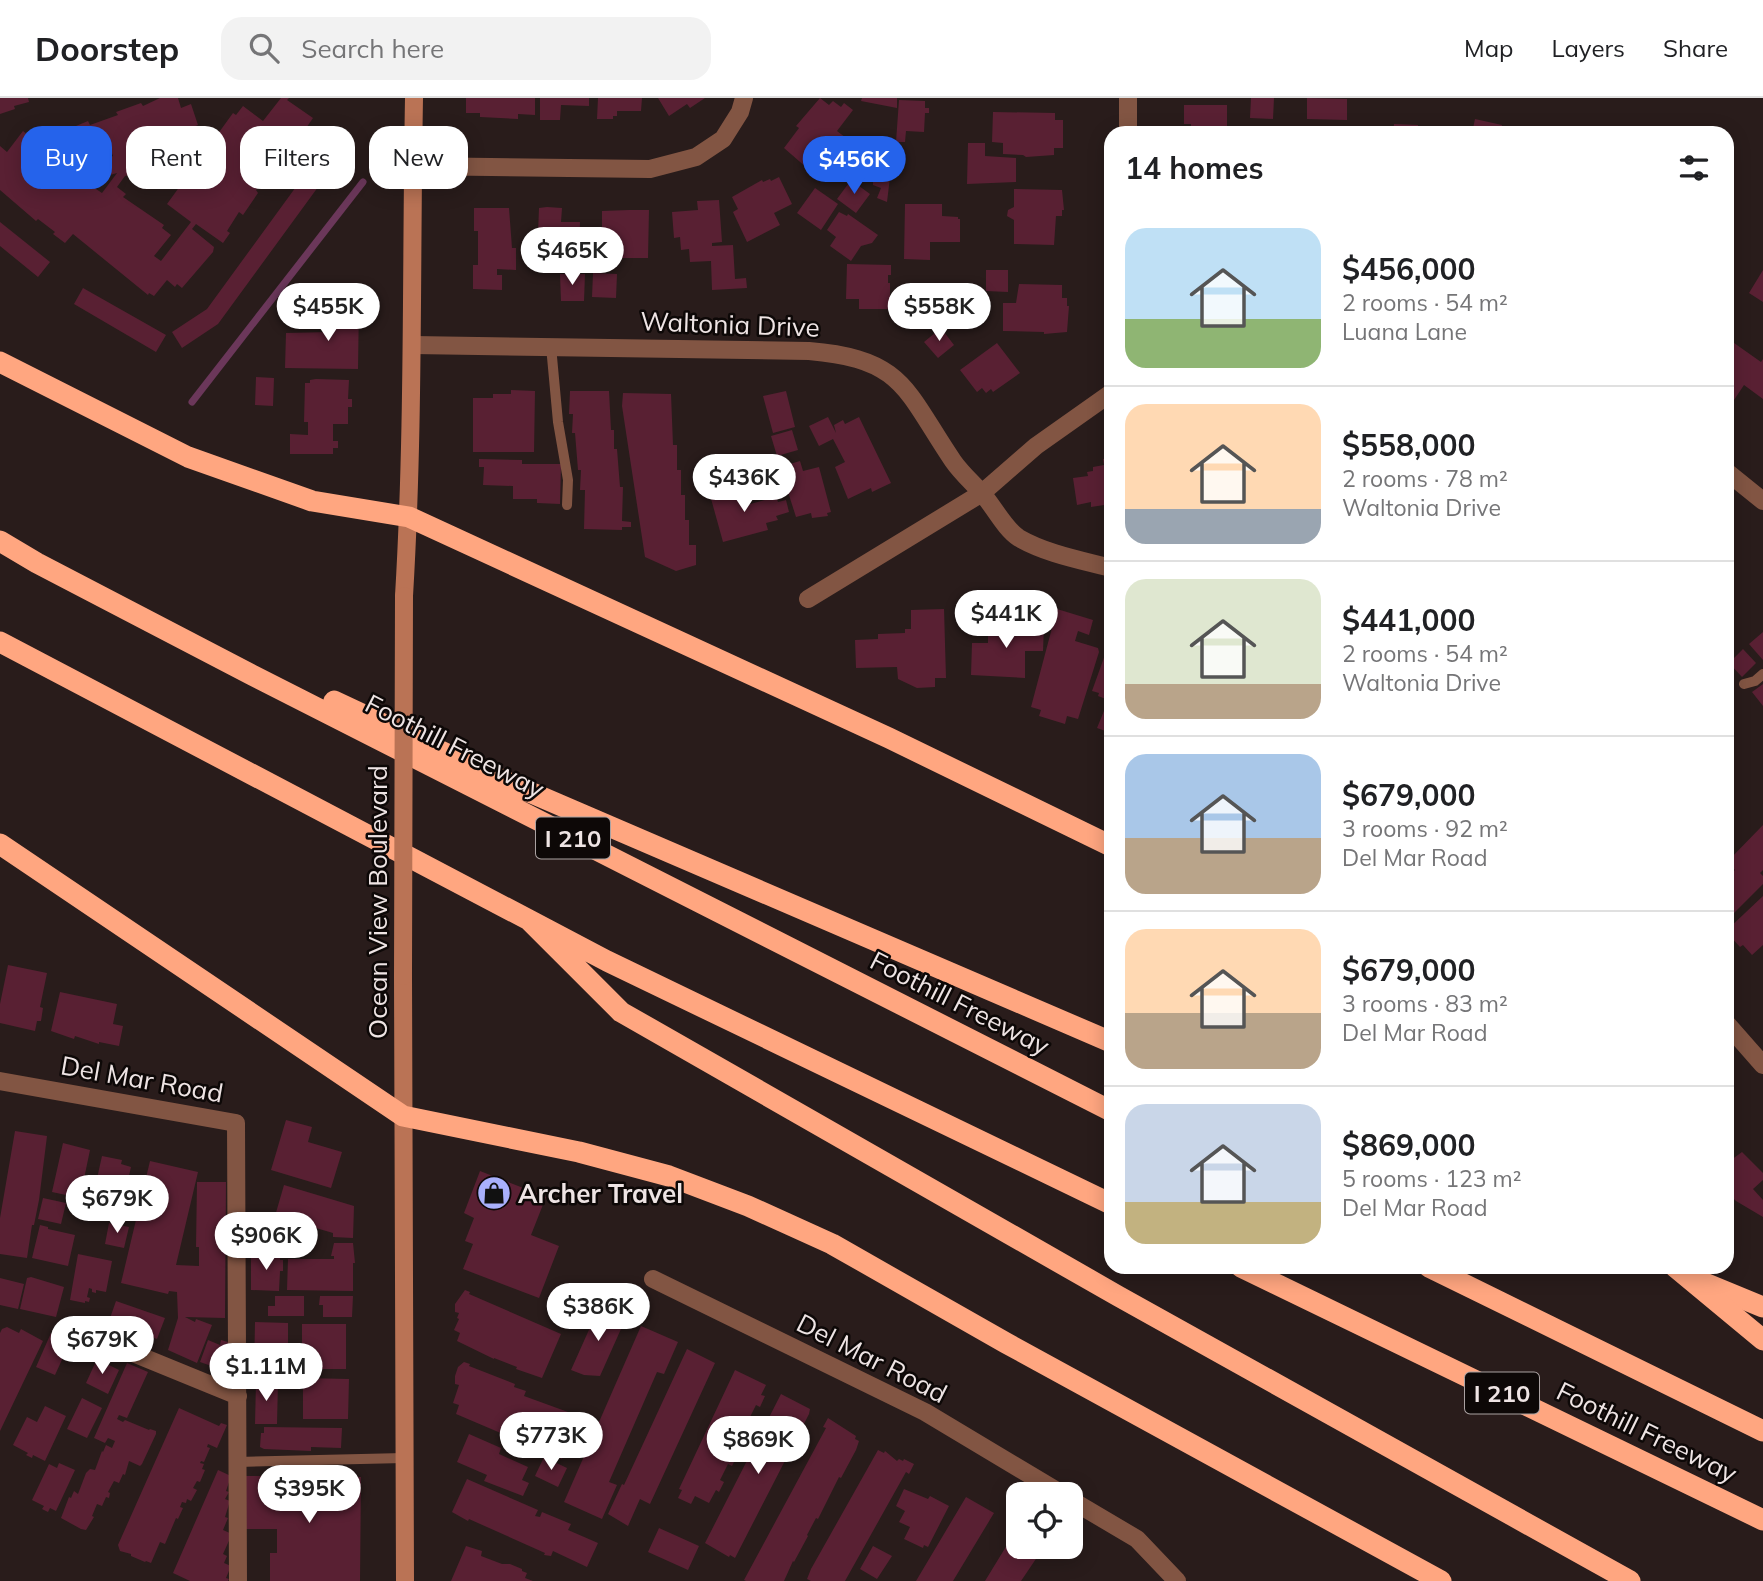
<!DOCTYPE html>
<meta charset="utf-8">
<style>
:root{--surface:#fff;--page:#f2f2f2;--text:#202124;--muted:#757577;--line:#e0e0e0;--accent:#2563eb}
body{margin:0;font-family:Mulish,sans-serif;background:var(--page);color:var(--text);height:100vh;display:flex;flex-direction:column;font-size:26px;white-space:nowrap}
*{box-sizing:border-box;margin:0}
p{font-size:23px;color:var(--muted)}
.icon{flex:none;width:38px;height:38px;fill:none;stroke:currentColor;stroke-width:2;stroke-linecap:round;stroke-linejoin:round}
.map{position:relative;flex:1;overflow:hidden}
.sheet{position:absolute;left:1104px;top:28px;width:630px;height:1148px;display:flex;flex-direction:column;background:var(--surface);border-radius:21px;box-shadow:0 4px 18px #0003}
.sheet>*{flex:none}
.banner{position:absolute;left:21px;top:28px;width:665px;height:63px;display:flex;gap:14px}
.controls{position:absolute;left:1006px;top:1384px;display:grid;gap:14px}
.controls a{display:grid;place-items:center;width:77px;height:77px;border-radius:14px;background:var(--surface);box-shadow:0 4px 18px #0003;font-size:35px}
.price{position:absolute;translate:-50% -60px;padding:0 16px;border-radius:24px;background:#fff;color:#222;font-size:23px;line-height:46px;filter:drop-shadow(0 2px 4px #0008)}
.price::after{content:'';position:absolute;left:50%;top:42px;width:21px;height:16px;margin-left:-10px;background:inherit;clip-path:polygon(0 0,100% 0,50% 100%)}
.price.on{background:var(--accent);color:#fff}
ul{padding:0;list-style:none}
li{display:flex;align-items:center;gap:21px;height:175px;padding:0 21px}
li+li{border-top:2px solid var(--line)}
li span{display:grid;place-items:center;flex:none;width:196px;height:140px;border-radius:21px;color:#555}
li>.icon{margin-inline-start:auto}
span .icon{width:84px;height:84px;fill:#fffc;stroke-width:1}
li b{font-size:30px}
h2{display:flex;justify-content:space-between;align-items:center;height:84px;padding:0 21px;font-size:30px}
.tag{padding:0 24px;border-radius:21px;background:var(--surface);box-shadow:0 4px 18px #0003;font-size:24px;line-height:63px}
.tag.on{background:var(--accent);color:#fff}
header{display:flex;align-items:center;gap:42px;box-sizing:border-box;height:98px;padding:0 35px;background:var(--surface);border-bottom:2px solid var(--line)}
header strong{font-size:33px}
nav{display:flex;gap:38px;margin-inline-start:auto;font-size:24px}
.search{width:490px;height:63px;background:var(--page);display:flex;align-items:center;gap:18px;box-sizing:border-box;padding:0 24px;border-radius:21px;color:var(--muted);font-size:26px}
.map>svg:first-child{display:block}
</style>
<header>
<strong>Doorstep</strong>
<div class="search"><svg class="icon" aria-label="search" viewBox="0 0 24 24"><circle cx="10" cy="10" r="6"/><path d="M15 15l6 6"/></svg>Search here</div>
<nav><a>Map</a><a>Layers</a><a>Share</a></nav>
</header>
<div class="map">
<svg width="1763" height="1483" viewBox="0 0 1763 1483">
<rect width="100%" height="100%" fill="#291c1b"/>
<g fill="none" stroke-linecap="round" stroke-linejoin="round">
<path stroke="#6b375a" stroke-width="7" d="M192 304 363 84"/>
</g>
<path fill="#592033" d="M0 0H28L29 4 14 8 15 11 0 16Z
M160 0H178L181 10 191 6 198 27 193 29 198 41 169 52 173 61 162 65 163 68 138 77 136 74 125 78 117 89 126 96 123 99 164 127 162 130 171 137 154 158 161 163 191 124 167 106 233 15 236 17 243 8 263 23 281 0H289L287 2 313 20 302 36 298 33 272 76 269 74 256 92 258 95 243 117 239 114 227 133 230 135 223 145 196 126 192 131 214 149 213 154 182 190 177 186 175 189 167 182 154 198 149 195 148 197 73 136 65 145 53 136 55 134 38 121 36 123 0 92V48L7 54 23 33 33 41 35 38 57 55 55 59 72 72 74 69 96 86 93 89 102 95 117 75 110 77 104 62 113 58 111 53 94 60 93 56 87 58 76 28 88 23 90 27 118 17 116 14 141 5 143 8Z
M466 0H535V17L518 16V21L480 19V15H466Z
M540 0H589V8L561 7 560 22H540Z
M598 0H642L641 13H617V18H613V21H597Z
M658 0H705L690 10 687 6 669 18Z
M820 0 829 7 833 3 841 9 844 5 853 12 837 33 854 46 833 74 828 70 823 76 820 74 818 77 808 69 807 70 784 50 799 30 796 28Z
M862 0H897V10L861 3Z
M1251 0H1274L1273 21 1250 20Z
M1307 0 1347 1V22L1307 21Z
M899 2 925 3V10H929V15H925L924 34 906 33 905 44H896Z
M1184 7H1227V35H1191V26H1184Z
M993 14 1055 15V22H1063V50H1054V57L1026 59 1023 57 1003 56V45L992 44Z
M1475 21 1502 27 1500 35H1472Z
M1394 26 1418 27V31L1466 32V35H1393Z
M333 38 348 48 218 226 182 250 172 234 207 211Z
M968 45H985V58L1016 60V84L967 86Z
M873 61 892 63 887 104 877 100 881 90 873 87Z
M779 79 792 106 774 115 780 127 747 144 733 114 738 111 732 99 762 82 763 84 770 81 771 83Z
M851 82 870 96 856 115 837 101Z
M815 90 838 106 821 132 797 115Z
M1014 91 1062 92 1064 112H1062V118H1056L1054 147 1014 146V122L1007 118 1008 112 1014 109Z
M719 102 722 144 712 145V148L733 147 735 181 746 180 747 190 712 192 711 163 690 164 689 151 681 152 680 139 674 140 672 114 698 112 697 103Z
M905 106H942V118L958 119V121H960V144H930V162L904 161Z
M547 109 562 110 561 124H580L579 156H555V163L537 162 539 110Z
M474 110H509L512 150H516V172L497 171V177H502V192L473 191V167H478V133H474Z
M629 112H649L648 160H614V163L605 162V160H602V113Z
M839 114 847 118 848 116 878 137 872 145 861 148 851 163 830 148 836 139 827 132Z
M0 124 50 164 38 179 0 148Z
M847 166 891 167V177H888V185H890V211H859V201H846Z
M986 172H1008V194L986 193Z
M1763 172V204L1749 195Z
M593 175 617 176 616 200 592 199Z
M560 176H585L584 203H561Z
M1019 186 1062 187V200H1067V208H1069L1067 234 1044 236V234L1003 233V205H1016Z
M83 190 166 237 156 254 74 206Z
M332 205H359L358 271 285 270 286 235 329 234Z
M941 230 954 247 938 260 924 244Z
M1727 240 1761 264 1763 261V301L1744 287 1734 302 1727 297Z
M997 245 1020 275 993 294 991 291 986 295 982 290 977 294 960 272Z
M256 279 274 280 273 308 255 307Z
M316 281 349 282 348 301H352V309H348V326H333V343H338V350H333V356H290V336L308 337V324H304L305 285H310V282Z
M511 292 535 293 534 354H473V300H493V296H511Z
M570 293H609L611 332H614V351H617L620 389H623L622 423 631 424V429H622V432L584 431 585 392H580L581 372H578L575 335H572L573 316H569Z
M786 293 795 329 773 335 763 298Z
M623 295 671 296 673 347H677V372H681V397H685V422H689V447H696V467L676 473 645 459 622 308Z
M828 319 836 335 834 327 843 322 845 326 859 319 891 385 872 394 871 390 848 401 835 369 845 364 833 341 819 348 809 328Z
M792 332 798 352 777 358 771 338Z
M1111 360V406L1091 409V404L1077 407 1073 380 1088 378 1087 374 1093 373V369L1104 367 1103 361Z
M479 361 522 362V366H561L560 406 537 405V401H513V388L483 387 484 369H479Z
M800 363 803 373 819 369 831 414 827 415 828 418 812 420 811 415 796 419 780 369Z
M738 390 743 408 776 399 778 404 786 402 789 414 776 418 778 422 766 425 768 432 723 444 710 397Z
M944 511 946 580H935V589L917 590 898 581 897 569 856 570 855 542 878 541V536L905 535V531H911V512Z
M1057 511 1093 522 1089 537 1078 533 1075 543 1098 550 1099 554 1078 621 1067 618 1065 626 1039 618 1041 612 1031 609Z
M988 526 1017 527V533H1022V527H1044L1043 553H1025V580L971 577 972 545H988Z
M1763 534V562L1749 546Z
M1111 540V603L1098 598 1099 595 1092 593Z
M1743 551 1756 565 1742 579 1729 565Z
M1763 586V608L1752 594Z
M1106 608 1111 610V635L1097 630Z
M1763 727V772L1760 775 1763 778V786L1734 815 1727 809V779L1735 772 1727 764Z
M1763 798V847L1752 857 1743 847 1740 849 1727 835V832Z
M8 867 47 875 40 909 43 910 41 923H37L35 933 0 925V906Z
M60 894 117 906 113 926 123 928 119 948 99 944V946L75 938 74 941 51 933Z
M286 1022 312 1029 308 1044 342 1054 331 1090 271 1072Z
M15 1033 47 1038 39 1102 34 1127H32L27 1160 0 1156V1120Z
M63 1045 90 1052 80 1100 52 1094Z
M1742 1054 1763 1075V1082L1753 1091 1763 1102V1119L1736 1103 1727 1094V1065Z
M102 1058 122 1062 121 1066 131 1069 125 1095H127L126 1100 112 1099 114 1094 109 1092 106 1106 92 1103Z
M150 1063 198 1074 176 1167 199 1168V1149H196L197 1084H226L225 1220 185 1219 195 1224 196 1221 212 1227 197 1265 168 1252 178 1220 177 1194 169 1193 168 1196 121 1185Z
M480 1073 546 1099 531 1137 559 1148 539 1200 463 1171 473 1146 465 1143 474 1120 464 1115Z
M284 1087 354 1108 353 1140 333 1139V1135L275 1118Z
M43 1100 66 1105 61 1126 38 1121Z
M109 1125 129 1129 124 1150 105 1146Z
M40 1127 48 1129V1131L75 1137 68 1168 32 1160Z
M334 1145H353L355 1165H353V1193L287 1192 288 1161H334V1158H331Z
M251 1155 280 1156V1162H283V1173H280L279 1193 251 1192Z
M78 1156 112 1163 106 1194 96 1192V1195L92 1194V1191L89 1190 87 1199 90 1200 89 1204 85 1203V1205L70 1202Z
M31 1179 64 1189 56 1219 20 1211 27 1180Z
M0 1180 24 1186 18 1211 0 1207Z
M465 1192 470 1194 469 1196 561 1236 542 1280 516 1271 517 1269 494 1260V1261L457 1243 460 1235 454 1232 459 1221 457 1220 459 1215 455 1214V1206Z
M275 1198H304V1218H268V1208H275Z
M320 1198H353L352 1219H323V1207H319Z
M116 1203 165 1220 157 1241 109 1223Z
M595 1208 625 1222 600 1278 584 1277 571 1272 592 1225 588 1223Z
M255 1224 288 1225V1247H284L282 1274H254Z
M302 1226H346V1271H302Z
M641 1228 678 1244 664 1276 657 1274 609 1384 617 1387 602 1421 564 1404Z
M7 1229 19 1235 21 1231 43 1243 0 1333V1235L2 1231Z
M51 1235 70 1244 55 1277 36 1269Z
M208 1242 220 1247 221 1242 228 1244 227 1249 231 1250 223 1272 200 1264Z
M687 1251 715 1265 650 1406 640 1401 628 1428 608 1416 622 1386 624 1387Z
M97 1261 119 1272 108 1296 86 1285Z
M464 1264 470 1266 469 1268 515 1286 514 1289 526 1293 524 1298 568 1314 567 1317 582 1323 578 1332 575 1331 562 1361 456 1316 459 1307 453 1305 459 1287 455 1286V1278L458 1269Z
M127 1265 148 1274 127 1320 119 1317 117 1321 123 1324 125 1322 149 1332 150 1331 156 1333V1336L142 1366 140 1368 129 1363 125 1377 123 1376 119 1385 114 1383 108 1394 110 1395 109 1400 106 1399 102 1408 97 1406 92 1418 94 1419 86 1432 81 1431 61 1420 69 1399 71 1400 74 1393 78 1396 86 1375 90 1371 95 1372 102 1353 103 1354 106 1347 112 1350 115 1343 108 1340 105 1345 94 1340Z
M735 1272 766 1287 761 1297 765 1298 760 1309 756 1307 745 1329 749 1331 744 1341 741 1339 733 1356 737 1358 732 1368 728 1366 720 1382 724 1384 719 1394 716 1392 709 1405 695 1398 691 1406 678 1400 682 1392 679 1391Z
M303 1280 349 1281 348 1321H303Z
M256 1283 278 1284 277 1326H255Z
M781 1296 810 1311 809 1316 735 1460 730 1457 729 1459 705 1445Z
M82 1300 102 1310 87 1340 67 1331Z
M45 1308 66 1318 45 1363 33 1357 32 1360 26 1357 28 1355 13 1347 27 1319 37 1324Z
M179 1310 219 1328 221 1325 227 1327 217 1350 208 1346 207 1349 210 1350 204 1364 201 1363 200 1365 204 1366 202 1371 205 1372 200 1384 197 1383 193 1390 197 1392 191 1403 187 1401 186 1405 182 1404 180 1409 183 1410 178 1421 176 1420 165 1446 160 1444 151 1465 146 1463 145 1464 131 1458V1456L120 1453 118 1447Z
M828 1320 856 1338 855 1341 859 1343 856 1352 841 1380 839 1379 818 1421 816 1420 807 1437 808 1438 794 1464 793 1463 784 1483H746L744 1482 826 1330 823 1329Z
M264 1329 342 1330 341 1350 311 1349V1353L264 1351 260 1349 261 1335H264Z
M469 1336 501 1350 499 1356 528 1369 522 1382 529 1385 523 1398 484 1383 487 1377 457 1364Z
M878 1352 884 1355 885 1353 897 1363 899 1361 903 1363 904 1361 914 1366 909 1376 906 1374 845 1483H811L807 1481 811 1471Z
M544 1359 567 1370 558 1389 535 1378Z
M59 1365 75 1372 56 1413 50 1410 48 1414 42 1411 44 1408 32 1402 49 1366 57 1370Z
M218 1372 231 1378 226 1393 229 1394 225 1401 230 1403 225 1419 228 1420 223 1432 232 1436 223 1456 227 1458 224 1465 231 1468 226 1480 229 1481 228 1483H190L173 1475Z
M246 1378 361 1379 360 1483H270V1455H277V1431H245Z
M467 1381 538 1412 535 1418 540 1419 542 1414 571 1426 568 1432 598 1445 587 1469 553 1453 551 1458 544 1457 545 1455 469 1421 468 1423 452 1414Z
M904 1391 928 1401 930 1398 949 1408 928 1449 924 1447 923 1450 904 1441 910 1429 899 1424 905 1413 896 1408Z
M966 1399 994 1415 953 1483H916Z
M1018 1429V1449H1044L1021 1483H985Z
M659 1430 699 1448 688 1472 648 1454Z
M466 1448 482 1453 481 1458 502 1466H510L522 1471V1473L527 1475 525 1480 533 1483H451Z
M873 1448 892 1458 877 1481 860 1471Z"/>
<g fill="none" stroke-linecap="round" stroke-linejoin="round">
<path stroke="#825543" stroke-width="10" d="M551 248 558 324 568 382 567 407
M1744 586 1755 583 1763 576
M238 1364 404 1360"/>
<path stroke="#825543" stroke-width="18" d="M1128 0V35
M413 68 650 71 696 59 723 41 740 14 744 0
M413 247 809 253C904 261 905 292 953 363 962 376 975 387 985 399 995 411 1006 432 1019 440 1047 456 1081 462 1111 470
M1727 374 1763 403
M808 501 982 395 1036 348 1111 295
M1727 926 1763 967
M0 983 236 1025 238 1483
M653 1181 925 1314 1062 1396
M79 1233 238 1298
M1071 1402 1137 1441 1177 1483"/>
<path stroke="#ba7355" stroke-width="18" d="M404 498C414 332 411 166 414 0
M403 878 405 1483"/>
<path stroke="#ffa680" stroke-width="21" d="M0 264 188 359 312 403 409 419 889 640 1111 748
M0 443 37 465 252 577 1111 1013
M0 544 607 863 1111 1106
M334 603 511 686 1111 944
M0 746 403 1018 579 1054 669 1078 748 1108 832 1146 1006 1245 1441 1483
M530 823 621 914 1118 1198 1630 1483
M1241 1169 1763 1422
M1429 1169 1763 1333
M1690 1179 1763 1209"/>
<path stroke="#ba7355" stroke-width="18" d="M403 878 404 498"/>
<path stroke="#ffa680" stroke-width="21" d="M1675 1169 1763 1242"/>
</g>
<defs>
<g id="shop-disc" transform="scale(1.75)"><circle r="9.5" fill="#a9b0fc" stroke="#0d0807"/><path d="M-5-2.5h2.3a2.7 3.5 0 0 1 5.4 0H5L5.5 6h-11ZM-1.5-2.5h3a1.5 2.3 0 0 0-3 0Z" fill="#111"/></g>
</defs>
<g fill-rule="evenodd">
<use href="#shop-disc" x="494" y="1095"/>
</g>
<g text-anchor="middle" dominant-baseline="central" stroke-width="5" stroke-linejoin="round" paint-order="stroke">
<g fill="#0d0807" stroke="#aaa2a2" stroke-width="2">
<rect x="536" y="719.5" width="74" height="41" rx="5"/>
<rect x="1465" y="1274.5" width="74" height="41" rx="5"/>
</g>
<g font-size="24" font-weight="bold" fill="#eee4e4">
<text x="573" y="740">I 210</text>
<text x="1502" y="1295">I 210</text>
</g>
<g font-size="26" fill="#eee4e4" stroke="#0d0807">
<text transform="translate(730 226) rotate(2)">Waltonia Drive</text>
<text transform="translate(455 648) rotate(27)">Foothill Freeway</text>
<text transform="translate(377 804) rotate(-90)">Ocean View Boulevard</text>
<text transform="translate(960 905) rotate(27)">Foothill Freeway</text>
<text transform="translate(142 981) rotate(10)">Del Mar Road</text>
<text transform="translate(872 1260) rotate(27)">Del Mar Road</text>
<text transform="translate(1647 1334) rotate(26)">Foothill Freeway</text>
</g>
<g font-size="26" font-weight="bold" fill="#eee4e4" stroke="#0d0807" text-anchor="start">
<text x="518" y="1095">Archer Travel</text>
</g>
</g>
</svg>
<div class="controls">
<a><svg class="icon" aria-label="locate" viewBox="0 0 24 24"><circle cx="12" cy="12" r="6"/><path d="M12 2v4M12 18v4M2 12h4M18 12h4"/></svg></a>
</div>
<b class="price on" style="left:854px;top:98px">$456K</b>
<b class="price" style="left:572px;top:189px">$465K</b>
<b class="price" style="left:328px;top:245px">$455K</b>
<b class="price" style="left:939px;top:245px">$558K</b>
<b class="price" style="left:744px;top:416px">$436K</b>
<b class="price" style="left:1006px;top:552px">$441K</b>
<b class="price" style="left:117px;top:1137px">$679K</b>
<b class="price" style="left:266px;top:1174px">$906K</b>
<b class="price" style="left:598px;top:1245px">$386K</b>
<b class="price" style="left:102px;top:1278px">$679K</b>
<b class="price" style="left:266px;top:1305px">$1.11M</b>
<b class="price" style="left:551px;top:1374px">$773K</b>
<b class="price" style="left:758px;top:1378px">$869K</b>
<b class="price" style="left:309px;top:1427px">$395K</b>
<div class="banner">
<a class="tag on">Buy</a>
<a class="tag">Rent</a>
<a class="tag">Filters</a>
<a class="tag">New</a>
</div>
<section class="sheet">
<h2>14 homes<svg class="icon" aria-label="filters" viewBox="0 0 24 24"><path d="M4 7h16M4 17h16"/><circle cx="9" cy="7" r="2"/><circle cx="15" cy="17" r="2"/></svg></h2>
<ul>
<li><span style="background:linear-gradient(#bfe0f5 65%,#8fb573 0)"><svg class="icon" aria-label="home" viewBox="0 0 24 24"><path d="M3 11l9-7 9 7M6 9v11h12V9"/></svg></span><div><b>$456,000</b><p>2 rooms · 54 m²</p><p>Luana Lane</p></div></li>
<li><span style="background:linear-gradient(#ffd9b3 75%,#9aa5b1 0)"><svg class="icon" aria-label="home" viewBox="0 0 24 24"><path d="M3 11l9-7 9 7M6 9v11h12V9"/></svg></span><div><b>$558,000</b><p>2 rooms · 78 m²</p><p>Waltonia Drive</p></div></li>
<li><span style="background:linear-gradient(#dfe7d0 75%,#b9a48a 0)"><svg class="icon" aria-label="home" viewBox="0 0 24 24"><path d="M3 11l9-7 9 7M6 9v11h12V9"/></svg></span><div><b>$441,000</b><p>2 rooms · 54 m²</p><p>Waltonia Drive</p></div></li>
<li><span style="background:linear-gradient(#a9c7e8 60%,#b9a48a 0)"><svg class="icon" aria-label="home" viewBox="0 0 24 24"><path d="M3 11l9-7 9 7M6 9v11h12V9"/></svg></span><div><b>$679,000</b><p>3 rooms · 92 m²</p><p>Del Mar Road</p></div></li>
<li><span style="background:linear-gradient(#ffd9b3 60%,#b9a48a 0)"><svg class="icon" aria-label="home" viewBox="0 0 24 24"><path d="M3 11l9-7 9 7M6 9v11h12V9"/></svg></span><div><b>$679,000</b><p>3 rooms · 83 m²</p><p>Del Mar Road</p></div></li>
<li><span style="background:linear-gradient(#c9d6e8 70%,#c2b280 0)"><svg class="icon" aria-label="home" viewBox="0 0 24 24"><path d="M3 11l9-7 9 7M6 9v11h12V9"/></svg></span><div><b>$869,000</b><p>5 rooms · 123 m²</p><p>Del Mar Road</p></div></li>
</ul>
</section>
</div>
